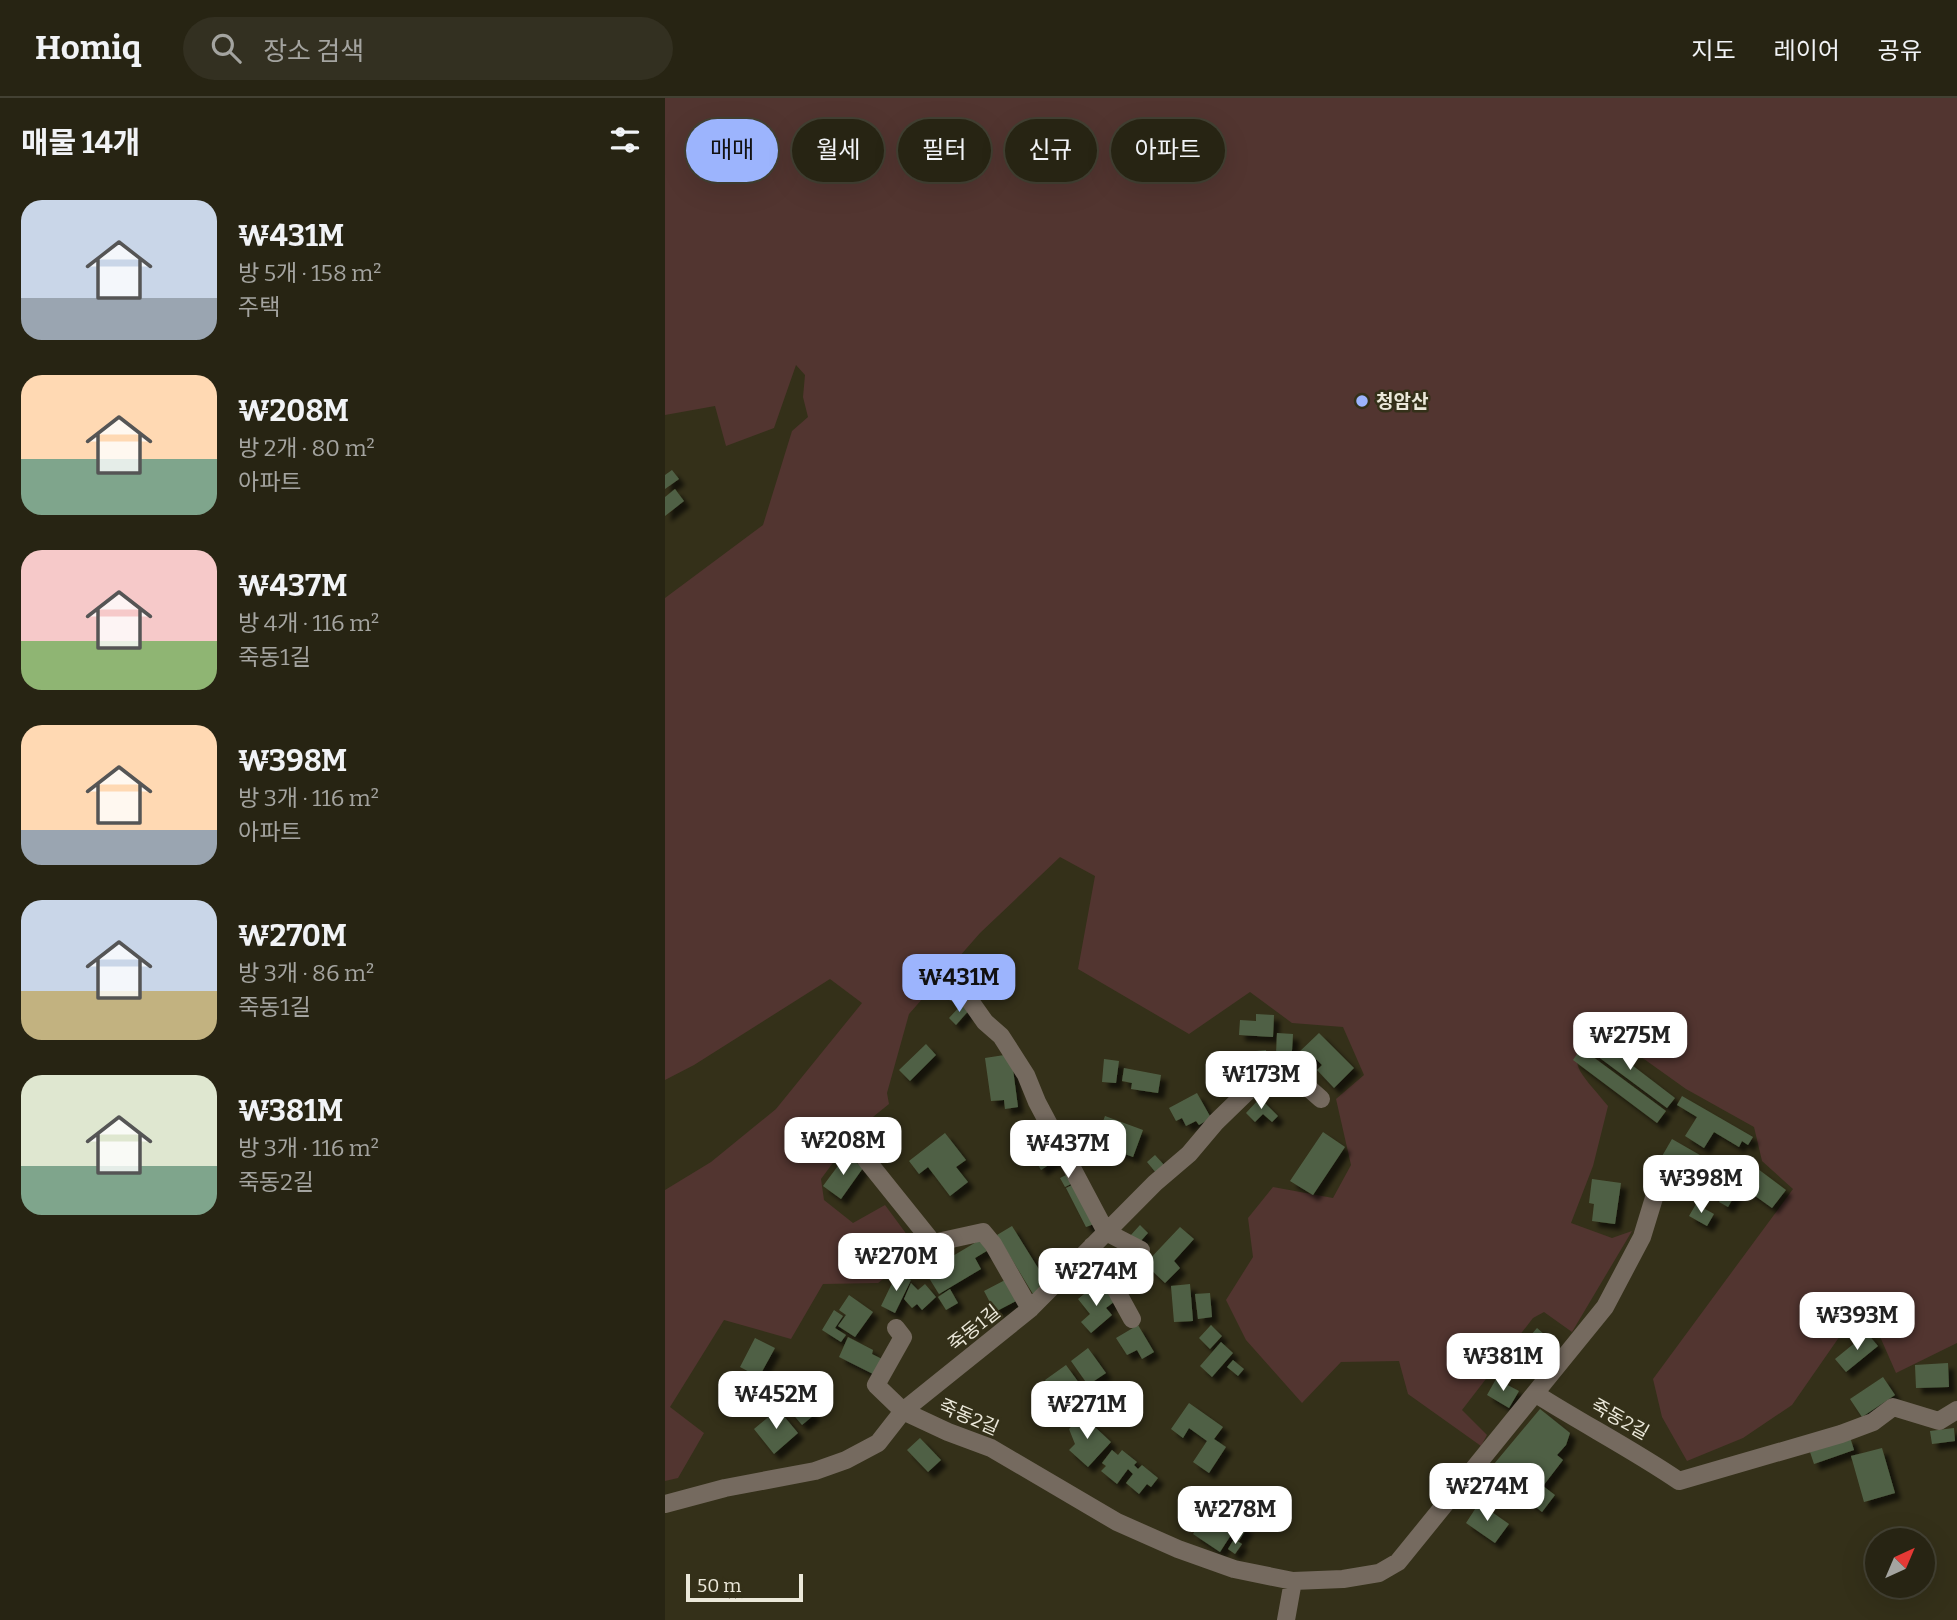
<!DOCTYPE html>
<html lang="ko">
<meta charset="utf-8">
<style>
:root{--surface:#272413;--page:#333021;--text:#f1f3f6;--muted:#a4a4a0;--line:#434133;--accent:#9cb4fd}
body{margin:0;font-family:Bitter,"Noto Sans KR",serif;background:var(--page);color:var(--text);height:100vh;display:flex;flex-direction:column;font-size:26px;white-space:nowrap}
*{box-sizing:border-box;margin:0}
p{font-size:23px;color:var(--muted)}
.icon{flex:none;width:38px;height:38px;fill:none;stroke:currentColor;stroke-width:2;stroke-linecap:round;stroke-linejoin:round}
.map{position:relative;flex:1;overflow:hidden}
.panel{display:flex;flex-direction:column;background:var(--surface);width:665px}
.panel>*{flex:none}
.guide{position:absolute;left:21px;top:21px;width:665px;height:63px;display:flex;gap:14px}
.needle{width:46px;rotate:44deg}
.buttons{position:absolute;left:1200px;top:1430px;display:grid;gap:14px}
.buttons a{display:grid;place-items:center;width:70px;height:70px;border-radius:50%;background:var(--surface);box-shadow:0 7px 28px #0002,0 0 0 2px var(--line);font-size:35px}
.scale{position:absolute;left:21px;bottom:18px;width:117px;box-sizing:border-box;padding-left:7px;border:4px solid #ebe8da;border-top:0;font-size:19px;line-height:24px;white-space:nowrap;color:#ebe8da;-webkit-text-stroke:5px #343019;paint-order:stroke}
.price{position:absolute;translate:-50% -60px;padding:0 16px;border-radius:14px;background:#fff;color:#222;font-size:23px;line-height:46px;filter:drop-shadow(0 2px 4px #0008)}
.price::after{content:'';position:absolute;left:50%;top:42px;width:21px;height:16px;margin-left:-10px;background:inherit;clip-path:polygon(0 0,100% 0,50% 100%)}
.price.on{background:var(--accent);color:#111}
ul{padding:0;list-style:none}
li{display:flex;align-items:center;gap:21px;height:175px;padding:0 21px}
li span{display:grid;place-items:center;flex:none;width:196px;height:140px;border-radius:21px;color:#555}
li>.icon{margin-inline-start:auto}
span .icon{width:84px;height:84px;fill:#fffc;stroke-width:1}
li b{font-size:30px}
h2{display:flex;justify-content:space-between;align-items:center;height:84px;padding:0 21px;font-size:30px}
.tag{padding:0 24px;border-radius:32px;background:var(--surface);box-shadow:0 7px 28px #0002,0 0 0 2px var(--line);font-size:24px;line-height:63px}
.tag.on{background:var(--accent);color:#111}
header{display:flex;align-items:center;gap:42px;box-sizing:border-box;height:98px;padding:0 35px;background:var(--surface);border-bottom:2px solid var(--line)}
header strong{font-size:33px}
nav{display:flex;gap:38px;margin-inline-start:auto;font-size:24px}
.search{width:490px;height:63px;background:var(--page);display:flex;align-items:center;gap:18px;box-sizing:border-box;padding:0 24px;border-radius:38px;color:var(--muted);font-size:26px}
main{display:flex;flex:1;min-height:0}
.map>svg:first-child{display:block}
</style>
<header>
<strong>Homiq</strong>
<div class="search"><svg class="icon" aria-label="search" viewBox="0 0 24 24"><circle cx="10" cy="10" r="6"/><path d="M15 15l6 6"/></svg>장소 검색</div>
<nav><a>지도</a><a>레이어</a><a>공유</a></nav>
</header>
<main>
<section class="panel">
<h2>매물 14개<svg class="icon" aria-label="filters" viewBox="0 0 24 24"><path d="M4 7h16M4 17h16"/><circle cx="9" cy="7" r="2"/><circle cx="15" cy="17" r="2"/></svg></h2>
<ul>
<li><span style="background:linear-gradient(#c9d6e8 70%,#9aa5b1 0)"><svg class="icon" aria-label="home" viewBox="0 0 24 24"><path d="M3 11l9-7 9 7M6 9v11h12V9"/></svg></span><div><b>₩431M</b><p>방 5개 · 158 m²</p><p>주택</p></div></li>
<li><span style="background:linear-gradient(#ffd9b3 60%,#7fa58c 0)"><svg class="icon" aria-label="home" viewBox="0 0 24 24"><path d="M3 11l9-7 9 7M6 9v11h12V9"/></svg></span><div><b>₩208M</b><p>방 2개 · 80 m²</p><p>아파트</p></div></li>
<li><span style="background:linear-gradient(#f6c9c9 65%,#8fb573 0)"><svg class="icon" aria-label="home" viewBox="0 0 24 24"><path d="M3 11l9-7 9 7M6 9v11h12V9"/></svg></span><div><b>₩437M</b><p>방 4개 · 116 m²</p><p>죽동1길</p></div></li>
<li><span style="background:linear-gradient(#ffd9b3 75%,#9aa5b1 0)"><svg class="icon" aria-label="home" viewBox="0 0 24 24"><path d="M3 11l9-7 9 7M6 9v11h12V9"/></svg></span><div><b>₩398M</b><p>방 3개 · 116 m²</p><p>아파트</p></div></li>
<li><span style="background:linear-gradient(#c9d6e8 65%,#c2b280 0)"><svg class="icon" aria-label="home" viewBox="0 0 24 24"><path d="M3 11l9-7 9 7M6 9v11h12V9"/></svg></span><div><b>₩270M</b><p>방 3개 · 86 m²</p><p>죽동1길</p></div></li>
<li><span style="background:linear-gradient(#dfe7d0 65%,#7fa58c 0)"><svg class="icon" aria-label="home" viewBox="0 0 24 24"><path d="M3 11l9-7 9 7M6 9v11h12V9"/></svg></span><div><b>₩381M</b><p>방 3개 · 116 m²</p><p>죽동2길</p></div></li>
</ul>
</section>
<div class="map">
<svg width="1292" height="1522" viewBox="0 0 1292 1522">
<defs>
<filter id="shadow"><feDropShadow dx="6" dy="6" stdDeviation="2" flood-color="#0009"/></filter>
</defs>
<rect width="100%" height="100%" fill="#343019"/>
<path fill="#523530" d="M0 0H1292V1245L1231 1275 1209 1225 1194 1221 1177 1235 1127 1307 1078 1340 1022 1363 997 1319 988 1281 1128 1091 1097 1063 1089 1029 1021 991 923 921C903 972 910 967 943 1008L928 1068 906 1125 947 1140 967 1133 907 1234 879 1214 868 1220 797 1312 822 1337 816 1348 743 1296 734 1263 676 1264 637 1305 581 1242 561 1202 588 1159 583 1120 608 1089 668 1100 686 1067 671 1001 699 977 678 929 627 925 585 894 524 936 413 871 430 778 395 759 315 835 244 916 222 995 224 1006 193 1031 156 1081 159 1102 188 1125 220 1107 254 1153 213 1185 158 1186 126 1241 59 1222 5 1309 39 1335 13 1380 0 1383V1092L46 1064 111 1011 197 905 165 881 29 967 0 982V500L98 427 127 333 143 319 138 299 140 277 131 267 109 330 61 348 50 308 0 317Z"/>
<path fill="#506145" filter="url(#shadow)" d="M7 372 14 381 0 391V377Z
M10 391 19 403 0 418V399Z
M298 905 305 911 291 927 284 920Z
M591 916 609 917 608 939 574 937 575 922 591 923Z
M612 935 628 936 626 969H619L620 957 611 956Z
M654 935 689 970 669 990 652 972 657 967 651 961 643 969 631 957Z
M929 938 1010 1000 1002 1010 920 949Z
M261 946 271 957 245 983 234 972Z
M916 950 1001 1013 992 1025 908 962Z
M601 952 602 965 582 966 581 954Z
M346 956 353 1009 340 1011 339 1002 326 1003 320 960Z
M439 961 454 963 451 985 437 984Z
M459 970 496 977 493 995 466 991 467 985 457 983Z
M532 995 546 1020 534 1027 531 1023 521 1028 517 1020 511 1023 504 1010Z
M1017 998 1088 1039 1083 1047 1077 1043 1074 1049 1049 1034 1039 1050 1020 1038 1032 1019 1012 1007Z
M595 1000 613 1018 607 1024 598 1016 590 1024 581 1015Z
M440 1018 478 1032 468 1059 430 1045Z
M206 1030 213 1036 203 1049 196 1044Z
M658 1034 680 1049 648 1097 625 1083Z
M280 1035 301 1062 291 1069 303 1084 285 1098 263 1069 254 1076 244 1063Z
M377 1039 391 1062 376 1072 362 1048Z
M1007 1041 1040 1060 1029 1080 996 1060Z
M181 1057 198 1070 176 1101 158 1088Z
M490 1057 500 1068 492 1076 482 1064Z
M1055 1063 1081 1078 1063 1109 1054 1104 1066 1083 1055 1076 1045 1093 1034 1086 1045 1069 1050 1072Z
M1093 1071 1121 1092 1107 1110 1079 1090Z
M405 1075 410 1084 400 1089 395 1080Z
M927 1081 956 1085 950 1126 927 1123 929 1106 924 1105Z
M409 1086 429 1126 421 1129 401 1090Z
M1031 1106 1049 1116 1042 1128 1024 1118Z
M475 1127 483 1135 473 1146 465 1138Z
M347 1128 383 1186 368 1196 332 1137Z
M515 1129 529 1141 509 1163 515 1170 500 1185 480 1166Z
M313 1143 325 1151 310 1160 316 1171 274 1196 264 1180 280 1171 276 1165Z
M232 1175 246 1182 230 1215 216 1208Z
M342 1181 353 1202 330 1214 319 1193Z
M246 1185 253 1192 260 1186 271 1199 257 1212 252 1206 247 1210 239 1201Z
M525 1186 528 1223 509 1224 506 1188Z
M439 1189 450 1203 441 1210 447 1217 426 1235 416 1224 425 1216 413 1201 424 1192 430 1196Z
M285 1191 293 1205 281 1212 273 1199Z
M545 1195 547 1219 533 1221 530 1196Z
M184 1197 208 1214 190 1239 173 1228 181 1217 174 1212Z
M169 1212 178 1218 170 1230 181 1237 176 1244 157 1232Z
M473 1227 489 1254 477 1261 472 1252 462 1257 451 1240Z
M546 1227 557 1238 545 1251 534 1240Z
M872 1230 887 1243 862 1272 847 1259Z
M1202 1235 1213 1248 1181 1274 1170 1261Z
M183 1239 208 1252 207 1256 217 1261 210 1277 174 1259Z
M90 1240 110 1250 94 1279 75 1269Z
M556 1244 568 1255 547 1279 535 1268Z
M423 1250 441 1275 423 1287 406 1263Z
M568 1262 579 1271 573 1278 562 1269Z
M1283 1265 1284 1289 1251 1290 1250 1267Z
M401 1267 422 1296 402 1311 380 1282Z
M1218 1279 1230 1297 1197 1319 1185 1301Z
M87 1280 101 1292 95 1299 81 1287Z
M831 1281 854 1293 844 1310 822 1297Z
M133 1298 149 1317 137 1327 121 1308Z
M524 1305 558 1329 549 1341 561 1349 544 1375 528 1364 542 1343 524 1330 518 1340 506 1331Z
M113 1311 133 1335 109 1356 89 1331Z
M875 1311 905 1335 901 1347 892 1357 898 1362 878 1388 890 1397 877 1414 824 1372Z
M417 1317 446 1344 423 1369 404 1352 410 1346 404 1331Z
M1289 1330 1290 1343 1267 1346 1265 1333Z
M1185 1339 1189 1352 1149 1366 1145 1354Z
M255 1340 276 1362 263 1374 242 1352Z
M1217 1350 1230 1395 1199 1404 1186 1358Z
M447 1352 453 1357 457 1352 472 1364 469 1367 473 1371 477 1367 493 1380 486 1389 482 1386 474 1396 461 1385 468 1376 463 1371 452 1386 436 1373 441 1368 437 1365Z
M814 1405 844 1426 830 1445 801 1425Z
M542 1414 554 1421 558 1415 582 1430 574 1443 566 1437 555 1454 528 1436Z
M569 1441 577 1446 570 1456 563 1451Z"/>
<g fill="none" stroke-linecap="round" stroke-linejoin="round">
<path stroke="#756a5f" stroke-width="18" d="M288 894 303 900 320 924 336 938 361 977 372 1004 441 1134 476 1152
M199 1059 268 1145 318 1134 328 1146 365 1211
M427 1148 467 1221
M231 1230 238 1239 211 1287 238 1313 283 1334 326 1350 452 1424 513 1451 569 1471 628 1483 678 1481 714 1475 733 1464 940 1209 977 1139 992 1090 1033 1092
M871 1296C918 1326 967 1351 1014 1383L1176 1336 1208 1324 1228 1309 1274 1323 1292 1312
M0 1406 60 1390 150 1373 181 1362 213 1345 238 1313 365 1211 490 1085 524 1056 551 1024 585 991 596 975 630 978 656 1001
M621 1522 628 1483"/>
</g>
<circle fill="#9cb4fd" stroke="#343019" stroke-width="2.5" cx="697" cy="303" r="7"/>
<g text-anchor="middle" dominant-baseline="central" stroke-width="5" stroke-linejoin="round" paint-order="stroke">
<g font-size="19" font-weight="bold" fill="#ebe8da" stroke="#343019" text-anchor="start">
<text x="711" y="303">청암산</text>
</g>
<g font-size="19" fill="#ebe8da" stroke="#343019">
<text transform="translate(309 1230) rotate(-39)">죽동1길</text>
<text transform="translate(304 1319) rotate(23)">죽동2길</text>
<text transform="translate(955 1321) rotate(29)">죽동2길</text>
</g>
</g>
</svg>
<div class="buttons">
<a><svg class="needle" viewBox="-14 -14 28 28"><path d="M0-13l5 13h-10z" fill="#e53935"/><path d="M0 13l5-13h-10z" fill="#a4a4a0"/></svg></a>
</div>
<div class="scale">50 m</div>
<b class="price on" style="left:294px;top:916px">₩431M</b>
<b class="price" style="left:965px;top:974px">₩275M</b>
<b class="price" style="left:596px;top:1013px">₩173M</b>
<b class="price" style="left:178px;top:1079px">₩208M</b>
<b class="price" style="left:403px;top:1082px">₩437M</b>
<b class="price" style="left:1036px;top:1117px">₩398M</b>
<b class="price" style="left:231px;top:1195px">₩270M</b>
<b class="price" style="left:431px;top:1210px">₩274M</b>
<b class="price" style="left:1192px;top:1254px">₩393M</b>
<b class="price" style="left:838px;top:1295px">₩381M</b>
<b class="price" style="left:111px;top:1333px">₩452M</b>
<b class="price" style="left:422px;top:1343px">₩271M</b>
<b class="price" style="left:822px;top:1425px">₩274M</b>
<b class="price" style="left:570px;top:1448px">₩278M</b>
<div class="guide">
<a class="tag on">매매</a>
<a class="tag">월세</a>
<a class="tag">필터</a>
<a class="tag">신규</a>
<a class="tag">아파트</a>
</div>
</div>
</main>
